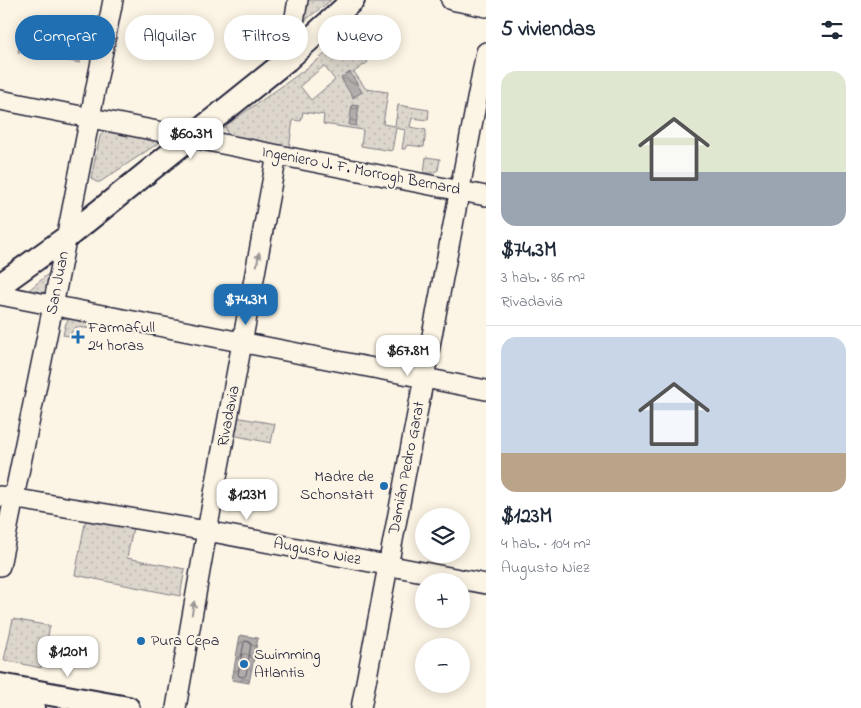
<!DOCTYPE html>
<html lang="es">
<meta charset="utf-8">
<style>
:root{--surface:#fff;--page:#f6f6f7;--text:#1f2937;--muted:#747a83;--line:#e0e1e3;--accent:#1f6fb2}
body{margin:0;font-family:"Indie Flower",sans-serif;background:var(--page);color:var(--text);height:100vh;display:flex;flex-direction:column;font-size:19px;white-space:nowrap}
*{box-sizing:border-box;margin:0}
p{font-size:16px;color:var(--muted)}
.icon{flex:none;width:28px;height:28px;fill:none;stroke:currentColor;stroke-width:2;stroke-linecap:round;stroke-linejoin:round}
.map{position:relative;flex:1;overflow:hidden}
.details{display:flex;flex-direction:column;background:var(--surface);width:375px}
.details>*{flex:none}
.top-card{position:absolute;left:15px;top:15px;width:395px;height:45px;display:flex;gap:10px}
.buttons{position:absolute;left:415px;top:508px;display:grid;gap:10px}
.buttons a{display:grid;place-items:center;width:55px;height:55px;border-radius:50%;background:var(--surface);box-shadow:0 2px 12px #0003;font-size:25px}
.price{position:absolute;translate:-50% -42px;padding:0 11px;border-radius:10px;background:#fff;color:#222;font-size:16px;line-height:32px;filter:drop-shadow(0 1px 2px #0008)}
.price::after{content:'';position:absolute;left:50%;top:30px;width:15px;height:11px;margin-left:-8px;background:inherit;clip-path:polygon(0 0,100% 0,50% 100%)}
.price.on{background:var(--accent);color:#fff}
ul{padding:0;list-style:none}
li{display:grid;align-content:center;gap:10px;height:265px;padding:0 15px}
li+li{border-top:1px solid var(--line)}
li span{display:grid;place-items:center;height:155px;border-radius:15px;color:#555}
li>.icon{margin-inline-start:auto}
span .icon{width:90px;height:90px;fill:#fffc;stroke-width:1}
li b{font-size:21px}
h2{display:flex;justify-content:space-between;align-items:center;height:60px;padding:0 15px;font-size:21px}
.chip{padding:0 18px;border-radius:22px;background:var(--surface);box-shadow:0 2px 12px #0003;font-size:18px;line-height:45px}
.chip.on{background:var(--accent);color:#fff}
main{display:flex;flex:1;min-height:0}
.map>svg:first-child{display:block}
</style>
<main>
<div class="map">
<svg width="486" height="708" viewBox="0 0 486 708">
<defs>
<pattern id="green-dots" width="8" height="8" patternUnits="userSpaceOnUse" patternTransform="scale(1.25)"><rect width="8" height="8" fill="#dcd6cc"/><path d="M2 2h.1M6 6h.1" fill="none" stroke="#bcb7b0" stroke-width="1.8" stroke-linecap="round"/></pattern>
<pattern id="water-waves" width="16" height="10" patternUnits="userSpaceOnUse" patternTransform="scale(1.25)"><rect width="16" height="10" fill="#b2adab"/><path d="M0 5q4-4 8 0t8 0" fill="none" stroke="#908c8c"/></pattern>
</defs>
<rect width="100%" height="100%" fill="#fcf5e5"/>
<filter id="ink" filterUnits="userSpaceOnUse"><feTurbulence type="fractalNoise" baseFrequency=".02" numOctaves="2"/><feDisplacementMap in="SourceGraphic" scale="10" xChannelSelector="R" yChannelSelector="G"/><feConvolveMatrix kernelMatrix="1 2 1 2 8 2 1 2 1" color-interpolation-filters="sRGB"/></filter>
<g filter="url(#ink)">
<path fill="url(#green-dots)" stroke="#7f7c84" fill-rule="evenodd" d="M307 0H331L303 22Z
M359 25 375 47 363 55 368 62 354 72 366 89 388 92 383 124 395 126 398 105 429 110 428 120 412 118 410 127 426 130 424 147 407 145 405 149H402L405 130 396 128 392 151 361 146 363 130 323 124 324 115 303 112 301 121 293 120 289 149 228 136 225 126 285 84 319 59ZM324 66 335 80 311 100 300 86Z
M21 35 83 46 80 63 18 52Z
M105 130 163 140 100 182H96L91 178 100 136Z
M426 157 440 159 438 170 432 173H424Z
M60 264 54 295 29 290Z
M69 319H73L95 323 94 329 76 327 72 331 70 336 63 335 66 323Z
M235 417 275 424 271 443 232 435Z
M86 518 133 527 127 558 185 569 180 596 75 575Z
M13 619 50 626 41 668 4 660Z"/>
<path fill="url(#water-waves)" stroke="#78757e" d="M350 72 362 92 353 98 341 78Z
M352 105 359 106 356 126 349 125Z
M240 635 258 638 249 683 232 680Z"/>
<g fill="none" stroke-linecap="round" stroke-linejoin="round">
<path stroke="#5c5a68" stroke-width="1" d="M246 641 250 642 251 644 246 675 243 677 239 676 238 674 244 643Z"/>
<g stroke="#22223b" stroke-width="22">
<path id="minor" d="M451 0 486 7
M287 60 298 0
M0 100 486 196
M0 295 486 390
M0 496 207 531 486 584
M0 566 53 306 113 0
M176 708 207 531 277 155
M361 708 486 52"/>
</g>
<g stroke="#22223b" stroke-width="26">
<path id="major" d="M0 285 67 237 287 60 353 0
M0 685 128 708
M0 702 33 708"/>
</g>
<use href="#minor" stroke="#fcf5e5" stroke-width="19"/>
<use href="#major" stroke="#fcf5e5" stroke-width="22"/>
</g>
<defs><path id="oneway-solid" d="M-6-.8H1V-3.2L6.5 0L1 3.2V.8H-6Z" transform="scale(1.25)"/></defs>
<g fill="#9a9698">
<use href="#oneway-solid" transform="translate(258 259) rotate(-80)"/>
<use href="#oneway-solid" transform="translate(193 608) rotate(-80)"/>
</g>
</g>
<g fill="#1f6fb2" stroke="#fcf5e5" stroke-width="2">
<path d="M75.5 329.5h5v5h5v5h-5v5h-5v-5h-5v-5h5z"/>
<circle cx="384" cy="486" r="5"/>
<circle cx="141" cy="641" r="5"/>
<circle cx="244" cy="664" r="5"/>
</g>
<g text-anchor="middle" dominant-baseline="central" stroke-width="4" stroke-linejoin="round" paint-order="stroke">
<g font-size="16" fill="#22223b" stroke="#fcf5e5">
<text transform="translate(361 171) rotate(11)">Ingeniero J. F. Morrogh Bernard</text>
<text transform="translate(58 283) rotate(-79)">San Juan</text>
<text transform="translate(229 416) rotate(-79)">Rivadavia</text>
<text transform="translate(407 468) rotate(-79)">Damián Pedro Garat</text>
<text transform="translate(317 552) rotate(11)">Augusto Niez</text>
</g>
<g font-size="16" fill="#22223b" stroke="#fcf5e5" text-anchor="start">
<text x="88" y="328">Farmafull<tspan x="88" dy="18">24 horas</tspan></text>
<text x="374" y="477" text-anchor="end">Madre de<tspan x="374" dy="18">Schonstatt</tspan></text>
<text x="151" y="641">Pura Cepa</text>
<text x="254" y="655">Swimming<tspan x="254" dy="18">Atlantis</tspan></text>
</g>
</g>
</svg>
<div class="buttons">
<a><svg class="icon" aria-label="layers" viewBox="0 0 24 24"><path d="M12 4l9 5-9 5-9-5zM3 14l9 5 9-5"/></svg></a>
<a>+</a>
<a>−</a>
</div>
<b class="price" style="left:191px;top:160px">$60.3M</b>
<b class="price on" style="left:246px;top:326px">$74.3M</b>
<b class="price" style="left:408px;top:377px">$67.8M</b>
<b class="price" style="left:247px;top:521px">$123M</b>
<b class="price" style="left:68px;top:678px">$120M</b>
<div class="top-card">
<a class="chip on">Comprar</a>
<a class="chip">Alquilar</a>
<a class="chip">Filtros</a>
<a class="chip">Nuevo</a>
</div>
</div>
<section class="details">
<h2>5 viviendas<svg class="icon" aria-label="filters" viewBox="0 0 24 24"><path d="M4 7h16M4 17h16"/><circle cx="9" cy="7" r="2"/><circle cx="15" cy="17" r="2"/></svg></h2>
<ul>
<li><span style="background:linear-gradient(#dfe7d0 65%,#9aa5b1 0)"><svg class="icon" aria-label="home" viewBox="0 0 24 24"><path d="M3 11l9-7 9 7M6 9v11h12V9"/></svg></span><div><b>$74.3M</b><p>3 hab. · 86 m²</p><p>Rivadavia</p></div></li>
<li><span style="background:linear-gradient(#c9d6e8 75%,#b9a48a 0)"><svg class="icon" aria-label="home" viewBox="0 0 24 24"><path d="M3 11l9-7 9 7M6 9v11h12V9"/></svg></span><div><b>$123M</b><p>4 hab. · 104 m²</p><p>Augusto Niez</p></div></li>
</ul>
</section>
</main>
